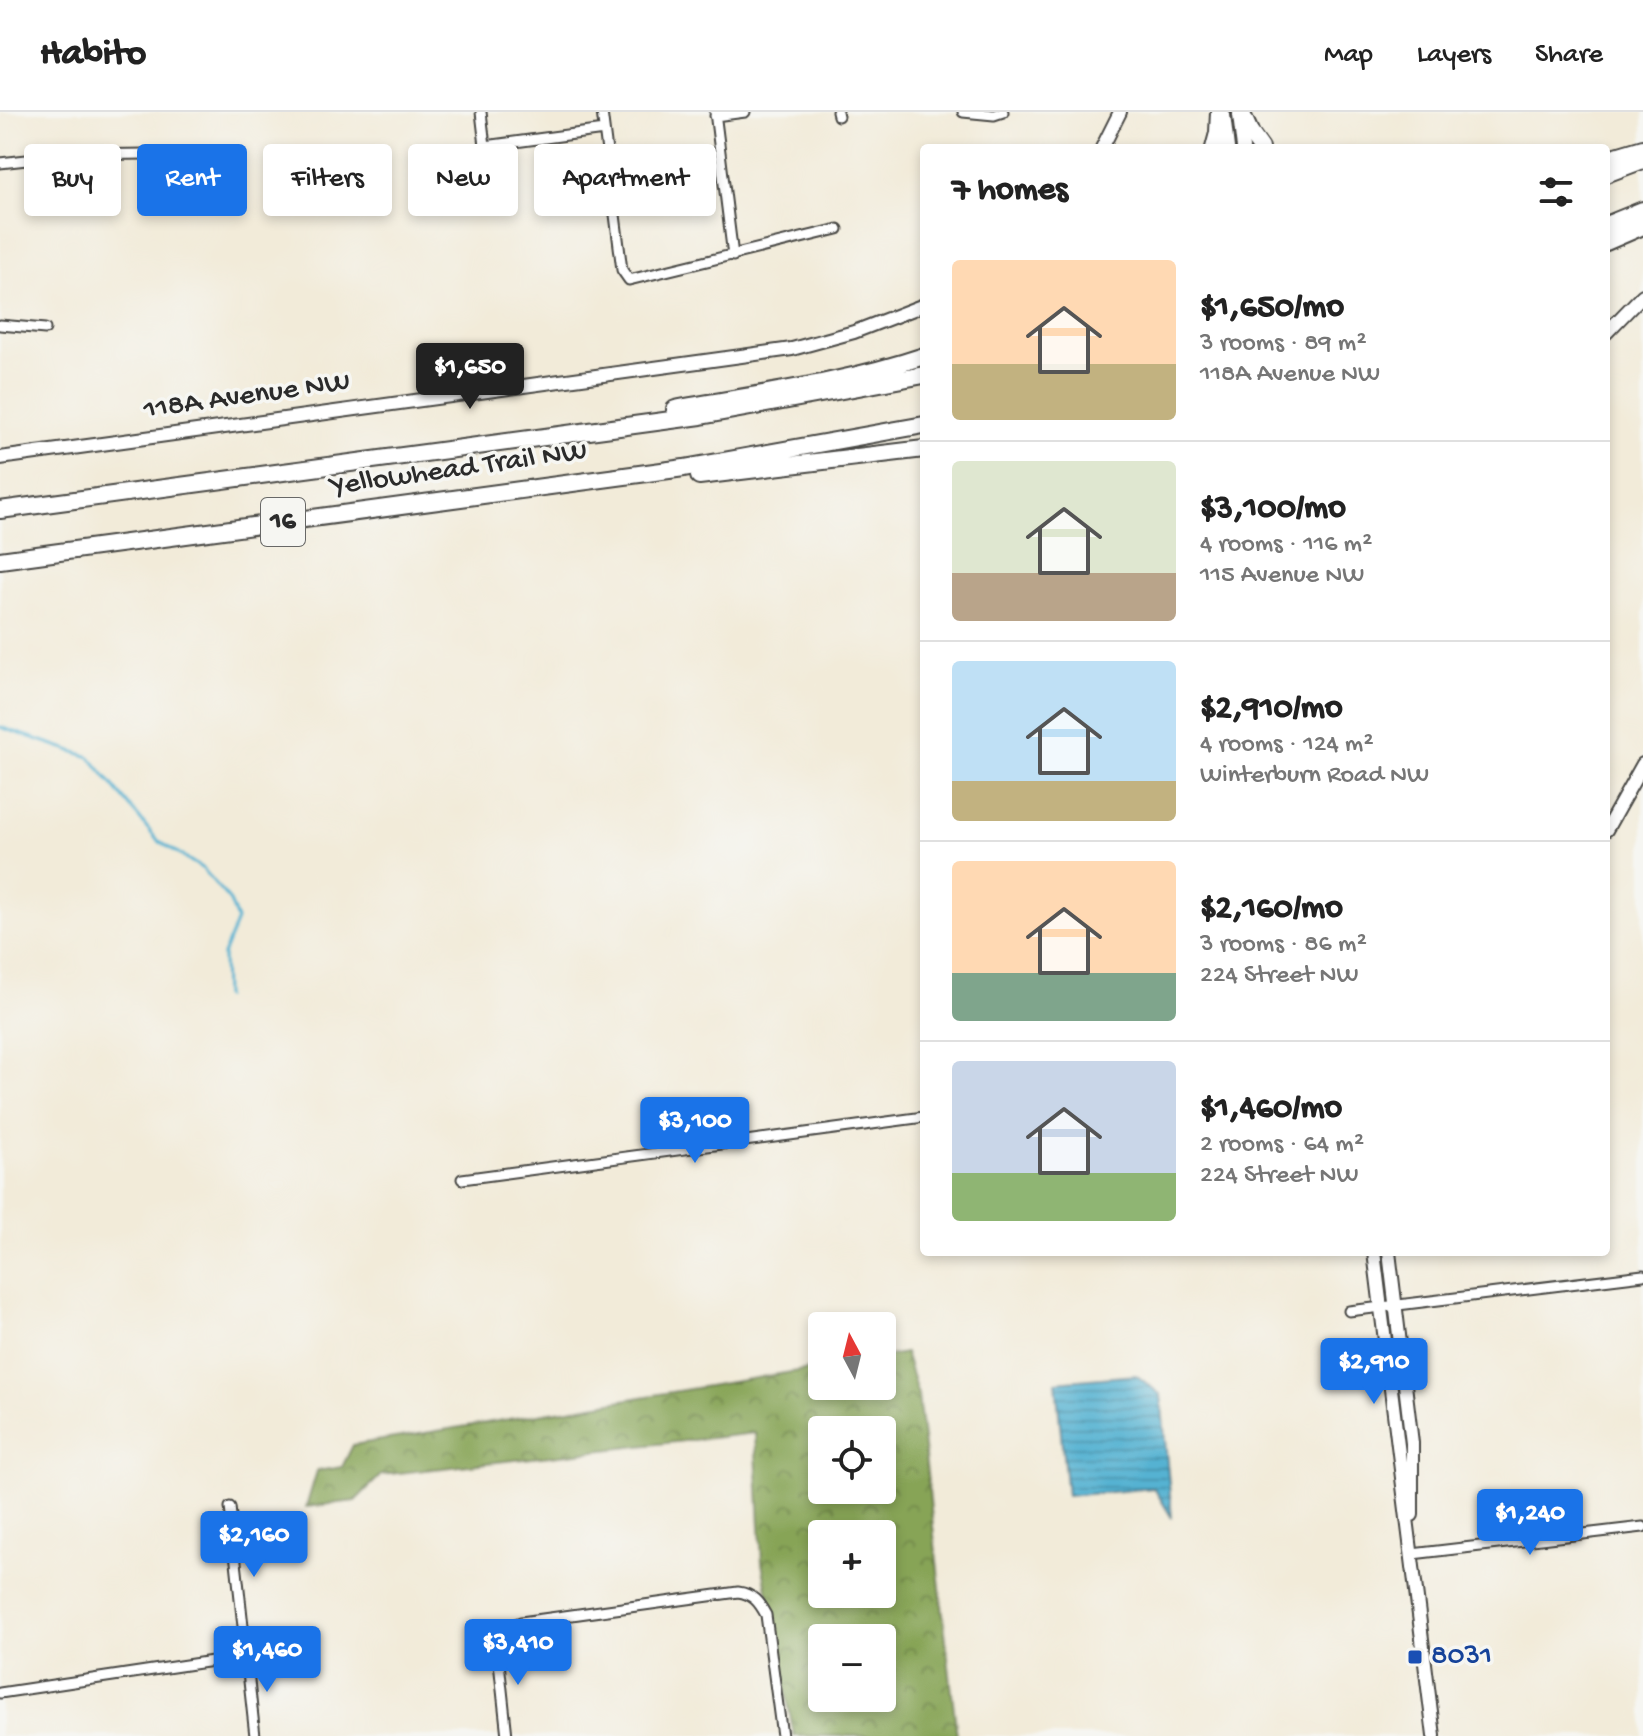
<!DOCTYPE html>
<meta charset="utf-8">
<style>
:root{--surface:#fff;--page:#f2f2f2;--text:#222;--muted:#767676;--line:#e0e0e0;--accent:#1a73e8}
body{margin:0;font-family:"Gochi Hand",sans-serif;background:var(--page);color:var(--text);height:100vh;display:flex;flex-direction:column;font-size:30px;white-space:nowrap}
*{box-sizing:border-box;margin:0}
p{font-size:26px;color:var(--muted)}
.icon{flex:none;width:44px;height:44px;fill:none;stroke:currentColor;stroke-width:2;stroke-linecap:round;stroke-linejoin:round}
.map{position:relative;flex:1;overflow:hidden}
.panel{position:absolute;left:920px;top:32px;width:690px;height:1112px;display:flex;flex-direction:column;background:var(--surface);border-radius:8px;box-shadow:0 4px 12px #0003}
.panel>*{flex:none}
.top-card{position:absolute;left:24px;top:32px;width:760px;height:72px;display:flex;gap:16px}
.needle{width:52px;rotate:353deg}
.fabs{position:absolute;left:808px;top:1200px;display:grid;gap:16px}
.fabs a{display:grid;place-items:center;width:88px;height:88px;border-radius:8px;background:var(--surface);box-shadow:0 4px 12px #0003;font-size:40px}
.price{position:absolute;translate:-50% -68px;padding:0 18px;border-radius:8px;background:var(--accent);color:#fff;font-size:26px;line-height:52px;filter:drop-shadow(0 2px 4px #0008)}
.price::after{content:'';position:absolute;left:50%;top:48px;width:24px;height:18px;margin-left:-12px;background:inherit;clip-path:polygon(0 0,100% 0,50% 100%)}
.price.selected{background:#222;color:#fff}
ul{padding:0;list-style:none}
li{display:flex;align-items:center;gap:24px;height:200px;padding:0 32px}
li+li{border-top:2px solid var(--line)}
li span{display:grid;place-items:center;flex:none;width:224px;height:160px;border-radius:8px;color:#555}
li>.icon{margin-inline-start:auto}
span .icon{width:96px;height:96px;fill:#fffc;stroke-width:1}
li b{font-size:34px}
h2{display:flex;justify-content:space-between;align-items:center;height:96px;padding:0 32px;font-size:34px}
.chip{padding:0 28px;border-radius:8px;background:var(--surface);box-shadow:0 4px 12px #0003;font-size:28px;line-height:72px}
.chip.selected{background:var(--accent);color:#fff}
header{display:flex;align-items:center;gap:48px;box-sizing:border-box;height:112px;padding:0 40px;background:var(--surface);border-bottom:2px solid var(--line)}
header strong{font-size:38px}
nav{display:flex;gap:44px;margin-inline-start:auto;font-size:28px}
.map>svg:first-child{display:block}
</style>
<header>
<strong>Habito</strong>
<nav><a>Map</a><a>Layers</a><a>Share</a></nav>
</header>
<div class="map">
<svg width="1643" height="1624" viewBox="0 0 1643 1624">
<defs>
<pattern id="forest-crowns" width="20" height="18" patternUnits="userSpaceOnUse" patternTransform="scale(2)"><rect width="20" height="18" fill="#87a457"/><path d="M2 6a3 3 0 1 1 6 0M12 15a3 3 0 1 1 6 0" fill="none" stroke="#6f8648"/></pattern>
<pattern id="water-rules" width="6" height="5" patternUnits="userSpaceOnUse" patternTransform="scale(2)"><rect width="6" height="5" fill="#54b2d2"/><path d="M0 2.5h6" fill="none" stroke="#4691ab"/></pattern>
</defs>
<rect width="100%" height="100%" fill="#f6f6f2"/>
<filter id="ink" filterUnits="userSpaceOnUse"><feTurbulence type="fractalNoise" baseFrequency=".0125" numOctaves="2"/><feDisplacementMap in="SourceGraphic" scale="16" xChannelSelector="R" yChannelSelector="G"/><feConvolveMatrix kernelMatrix="1 2 1 2 8 2 1 2 1" color-interpolation-filters="sRGB"/></filter>
<filter id="wash" filterUnits="userSpaceOnUse"><feTurbulence type="fractalNoise" baseFrequency=".006" numOctaves="4" result="noise"/><feDisplacementMap in="SourceGraphic" scale="32" xChannelSelector="R" yChannelSelector="G"/><feGaussianBlur stdDeviation="1.8" result="paint"/><feColorMatrix in="noise" values="0 0 0 0 0 0 0 0 0 0 0 0 0 0 0 0 0 1.4 0 .05"/><feComposite in="paint" operator="in"/></filter>
<g filter="url(#wash)">
<rect width="100%" height="100%" fill="#f2ebd9"/>
<path fill="url(#forest-crowns)" stroke="#596841" stroke-width="2" fill-rule="evenodd" d="M905 1241 918 1283 957 1624H794L762 1451 755 1321 381 1363 355 1389 306 1395 317 1359 342 1355 353 1333 822 1255V1274H882V1245ZM822 1318H882V1378H822ZM822 1422H882V1482H822ZM822 1526H882V1586H822Z"/>
<path fill="url(#water-rules)" stroke="#406e7e" stroke-width="2" d="M1136 1263 1161 1283 1172 1406 1154 1376 1067 1384 1056 1270Z"/>
<g fill="none" stroke-linecap="round" stroke-linejoin="round">
<path stroke="#54b2d2" stroke-width="3" d="M0 615 90 645 157 728 203 757 230 789 237 808 223 843 224 885"/>
</g>
</g>
<g filter="url(#ink)">
<g fill="none" stroke-linecap="round" stroke-linejoin="round">
<g stroke="#494845" stroke-width="13">
<path id="street" d="M481 0 485 34 604 18
M602 0 622 158 629 168 838 117
M715 0 733 144
M837 0 838 4
M963 0 994 3 1003 0
M715 4 745 0
M0 51 71 43 146 42
M0 213 45 217
M462 1067 924 1005
M1349 1199 1643 1163
M230 1395 255 1624
M1412 1442 1643 1415
M0 1581 246 1544
M507 1624 498 1541C499 1525 506 1515 521 1510L738 1480C753 1482 759 1490 766 1503L782 1624"/>
</g>
<g stroke="#494845" stroke-width="16">
<path id="secondary" d="M1224 3 1228 36
M1239 3 1243 36
M1102 36 1120 0
M1606 221 1643 183
M0 346 792 237 854 220 924 193
M1606 718 1643 652
M1374 1140 1434 1624
M1389 1140 1412 1331V1403"/>
</g>
<g stroke="#494845" stroke-width="20">
<path id="highway" d="M1241 0 1251 22 1261 36
M1214 36 1218 21 1219 0
M1606 47 1643 36
M1606 62 1643 48
M1606 113 1643 98
M1606 130 1643 114
M675 297C758 282 844 271 924 244
M699 364 924 337
M0 398 701 304 924 263
M0 448 684 356 924 313"/>
</g>
<use href="#street" stroke="#fff" stroke-width="9"/>
<use href="#secondary" stroke="#fff" stroke-width="12"/>
<use href="#highway" stroke="#fff" stroke-width="16"/>
</g>
</g>
<rect fill="#1a4fb4" stroke="#f6f6f2" stroke-width="3" x="1407" y="1537" width="16" height="16" rx="4"/>
<g text-anchor="middle" dominant-baseline="central" stroke-width="7" stroke-linejoin="round" paint-order="stroke">
<rect fill="#f6f6f2" stroke="#686867" stroke-width="2" x="261" y="386" width="44" height="48" rx="6"/>
<g font-size="28" font-weight="bold" fill="#2b2b2b">
<text x="283" y="410">16</text>
</g>
<g font-size="30" fill="#2b2b2b" stroke="#f6f6f2">
<text transform="translate(247 285) rotate(-8)">118A Avenue NW</text>
<text transform="translate(459 358) rotate(-8)">Yellowhead Trail NW</text>
</g>
<g font-size="30" fill="#164399" stroke="#f6f6f2" text-anchor="start">
<text x="1431" y="1545">8031</text>
</g>
</g>
</svg>
<div class="fabs">
<a><svg class="needle" viewBox="-14 -14 28 28"><path d="M0-13l5 13h-10z" fill="#e53935"/><path d="M0 13l5-13h-10z" fill="#767676"/></svg></a>
<a><svg class="icon" aria-label="locate" viewBox="0 0 24 24"><circle cx="12" cy="12" r="6"/><path d="M12 2v4M12 18v4M2 12h4M18 12h4"/></svg></a>
<a>+</a>
<a>−</a>
</div>
<b class="price selected" style="left:470px;top:299px">$1,650</b>
<b class="price" style="left:695px;top:1053px">$3,100</b>
<b class="price" style="left:1374px;top:1294px">$2,910</b>
<b class="price" style="left:1530px;top:1445px">$1,240</b>
<b class="price" style="left:254px;top:1467px">$2,160</b>
<b class="price" style="left:518px;top:1575px">$3,410</b>
<b class="price" style="left:267px;top:1582px">$1,460</b>
<div class="top-card">
<a class="chip">Buy</a>
<a class="chip selected">Rent</a>
<a class="chip">Filters</a>
<a class="chip">New</a>
<a class="chip">Apartment</a>
</div>
<section class="panel">
<h2>7 homes<svg class="icon" aria-label="filters" viewBox="0 0 24 24"><path d="M4 7h16M4 17h16"/><circle cx="9" cy="7" r="2"/><circle cx="15" cy="17" r="2"/></svg></h2>
<ul>
<li><span style="background:linear-gradient(#ffd9b3 65%,#c2b280 0)"><svg class="icon" aria-label="home" viewBox="0 0 24 24"><path d="M3 11l9-7 9 7M6 9v11h12V9"/></svg></span><div><b>$1,650/mo</b><p>3 rooms · 89 m²</p><p>118A Avenue NW</p></div></li>
<li><span style="background:linear-gradient(#dfe7d0 70%,#b9a48a 0)"><svg class="icon" aria-label="home" viewBox="0 0 24 24"><path d="M3 11l9-7 9 7M6 9v11h12V9"/></svg></span><div><b>$3,100/mo</b><p>4 rooms · 116 m²</p><p>115 Avenue NW</p></div></li>
<li><span style="background:linear-gradient(#bfe0f5 75%,#c2b280 0)"><svg class="icon" aria-label="home" viewBox="0 0 24 24"><path d="M3 11l9-7 9 7M6 9v11h12V9"/></svg></span><div><b>$2,910/mo</b><p>4 rooms · 124 m²</p><p>Winterburn Road NW</p></div></li>
<li><span style="background:linear-gradient(#ffd9b3 70%,#7fa58c 0)"><svg class="icon" aria-label="home" viewBox="0 0 24 24"><path d="M3 11l9-7 9 7M6 9v11h12V9"/></svg></span><div><b>$2,160/mo</b><p>3 rooms · 86 m²</p><p>224 Street NW</p></div></li>
<li><span style="background:linear-gradient(#c9d6e8 70%,#8fb573 0)"><svg class="icon" aria-label="home" viewBox="0 0 24 24"><path d="M3 11l9-7 9 7M6 9v11h12V9"/></svg></span><div><b>$1,460/mo</b><p>2 rooms · 64 m²</p><p>224 Street NW</p></div></li>
</ul>
</section>
</div>
